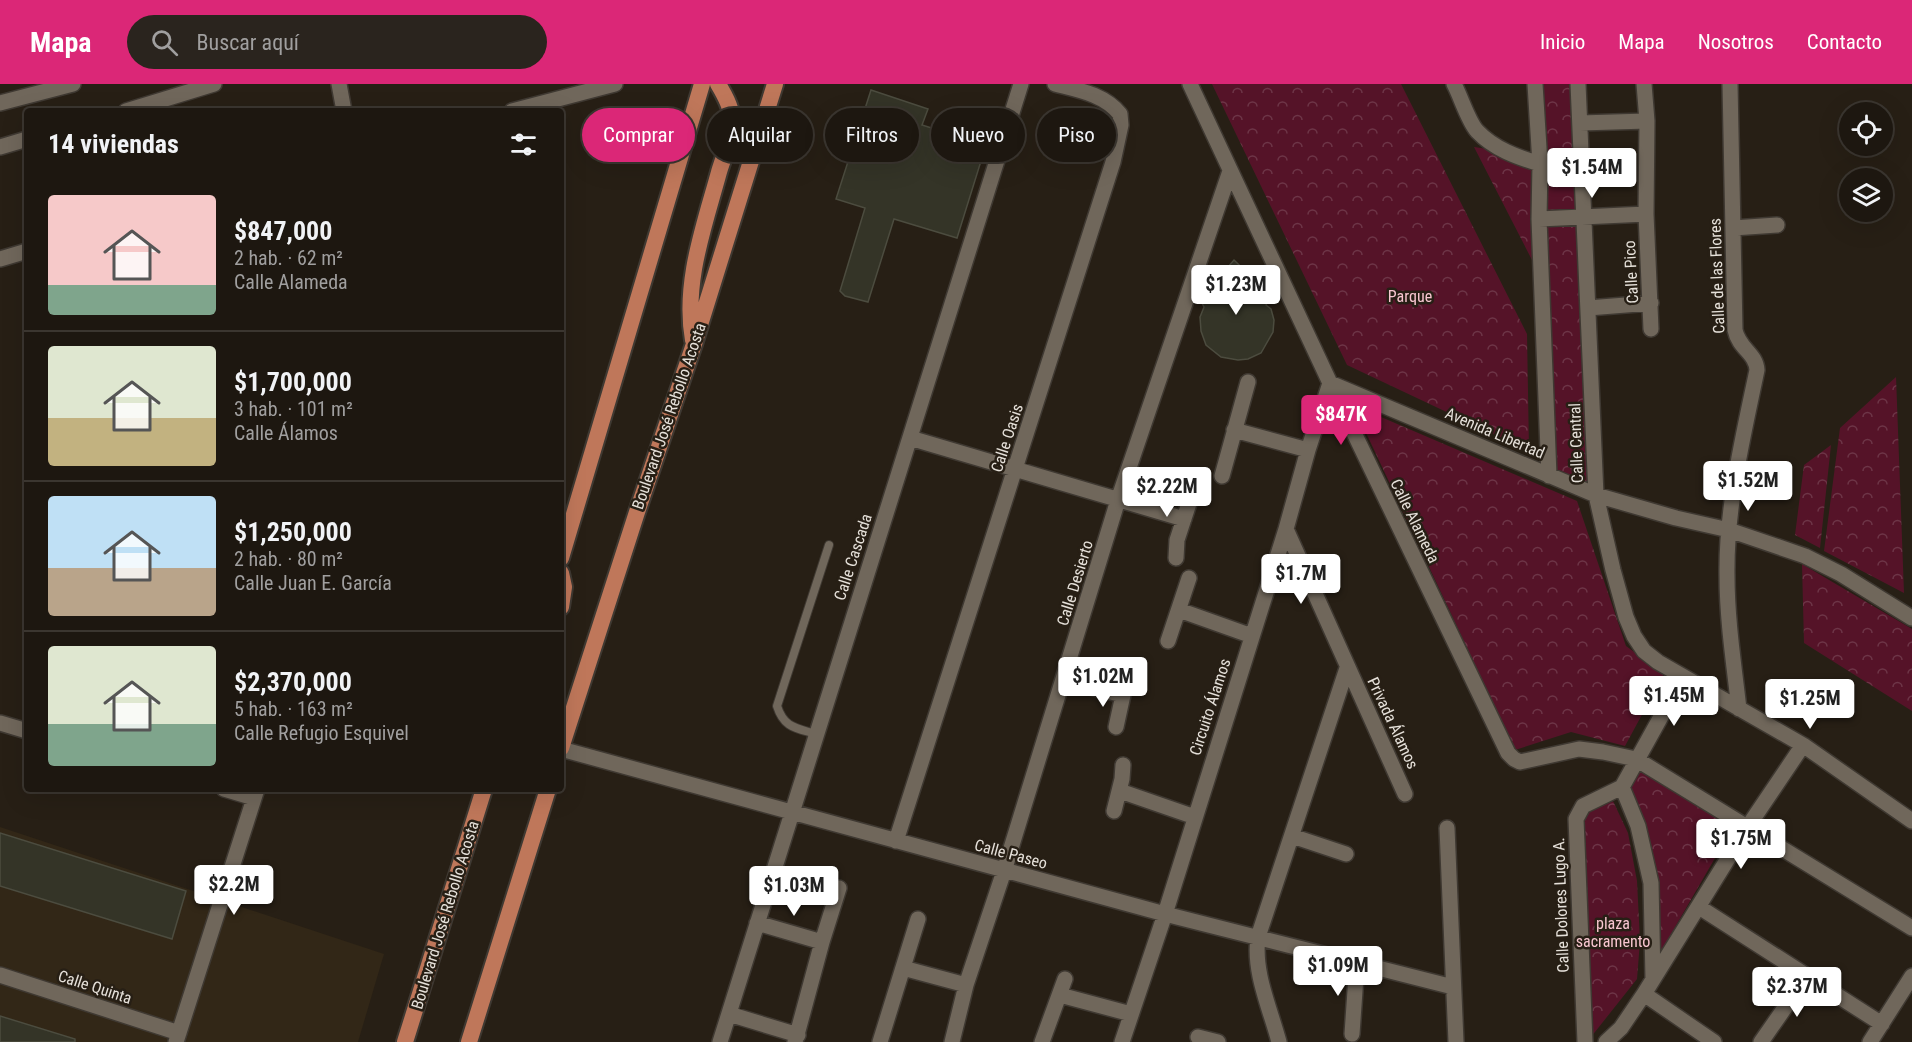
<!DOCTYPE html>
<html lang="es">
<meta charset="utf-8">
<style>
:root{--surface:#1d1710;--page:#2a241e;--text:#f1f3f6;--muted:#a09f9f;--line:#3b3630;--accent:#db2777}
body{margin:0;font-family:"Roboto Condensed",sans-serif;background:var(--page);color:var(--text);height:100vh;display:flex;flex-direction:column;font-size:22px;white-space:nowrap}
*{box-sizing:border-box;margin:0}
p{font-size:20px;color:var(--muted)}
.icon{flex:none;width:33px;height:33px;fill:none;stroke:currentColor;stroke-width:2;stroke-linecap:round;stroke-linejoin:round}
.map{position:relative;flex:1;overflow:hidden}
.panel{position:absolute;left:24px;top:24px;width:540px;height:684px;display:flex;flex-direction:column;background:var(--surface);border-radius:6px;box-shadow:0 6px 24px #0002,0 0 0 2px var(--line)}
.panel>*{flex:none}
.banner{position:absolute;left:582px;top:24px;width:570px;height:54px;display:flex;gap:12px}
.fabs{position:absolute;left:1839px;top:18px;display:grid;gap:12px}
.fabs a{display:grid;place-items:center;width:54px;height:54px;border-radius:50%;background:var(--surface);box-shadow:0 6px 24px #0002,0 0 0 2px var(--line);font-size:30px}
.price{position:absolute;translate:-50% -51px;padding:0 14px;border-radius:6px;background:#fff;color:#222;font-size:20px;line-height:39px;filter:drop-shadow(0 2px 3px #0008)}
.price::after{content:'';position:absolute;left:50%;top:36px;width:18px;height:14px;margin-left:-9px;background:inherit;clip-path:polygon(0 0,100% 0,50% 100%)}
.price.selected{background:var(--accent);color:#fff}
ul{padding:0;list-style:none}
li{display:flex;align-items:center;gap:18px;height:150px;padding:0 24px}
li+li{border-top:2px solid var(--line)}
li span{display:grid;place-items:center;flex:none;width:168px;height:120px;border-radius:6px;color:#555}
li>.icon{margin-inline-start:auto}
span .icon{width:72px;height:72px;fill:#fffc;stroke-width:1}
li b{font-size:26px}
h2{display:flex;justify-content:space-between;align-items:center;height:72px;padding:0 24px;font-size:26px}
.tag{padding:0 21px;border-radius:27px;background:var(--surface);box-shadow:0 6px 24px #0002,0 0 0 2px var(--line);font-size:21px;line-height:54px}
.tag.selected{background:var(--accent);color:#fff}
header{display:flex;align-items:center;gap:36px;box-sizing:border-box;height:84px;padding:0 30px;background:var(--accent);color:#fff}
header strong{font-size:28px}
nav{display:flex;gap:33px;margin-inline-start:auto;font-size:21px}
.search{width:420px;height:54px;background:var(--page);display:flex;align-items:center;gap:15px;box-sizing:border-box;padding:0 21px;border-radius:33px;color:var(--muted);font-size:22px}
.map>svg:first-child{display:block}
</style>
<header>
<strong>Mapa</strong>
<div class="search"><svg class="icon" aria-label="search" viewBox="0 0 24 24"><circle cx="10" cy="10" r="6"/><path d="M15 15l6 6"/></svg>Buscar aquí</div>
<nav><a>Inicio</a><a>Mapa</a><a>Nosotros</a><a>Contacto</a></nav>
</header>
<div class="map">
<svg width="1912" height="958" viewBox="0 0 1912 958">
<defs>
<pattern id="park-crowns" width="20" height="18" patternUnits="userSpaceOnUse" patternTransform="scale(1.5)"><rect width="20" height="18" fill="#551328"/><path d="M2 6a3 3 0 1 1 6 0M12 15a3 3 0 1 1 6 0" fill="none" stroke="#6d3547"/></pattern>
</defs>
<rect width="100%" height="100%" fill="#271f15"/>
<path fill="#322717" d="M0 743 384 870 358 958H0Z"/>
<path fill="url(#park-crowns)" d="M1212 0H1401L1527 250 1529 367 1347 281Z
M1538 0H1576L1580 130 1541 132Z
M1474 63 1494 66 1534 83 1532 176Z
M1581 135 1592 402 1551 389 1541 137Z
M1896 293 1904 509 1824 467 1840 344Z
M1353 321 1577 417 1626 562 1664 590 1625 662 1571 648 1515 666Z
M1831 361 1820 464 1795 451 1804 381Z
M1802 480 1912 545V627L1804 559Z
M1638 683 1733 743 1660 869 1626 703Z
M1613 717 1628 749 1637 797 1640 857 1637 895 1591 953 1583 733 1593 724Z"/>
<path fill="#343427" stroke="#4c4c3f" stroke-width="1.5" d="M871 6 928 25 922 41 986 61 957 154 894 135 868 218 845 212 840 207 865 124 836 115Z
M1234 176 1271 212 1266 221 1271 225 1274 236 1273 248 1261 269 1248 275 1238 276 1221 273 1206 261 1201 247 1200 233 1204 223 1200 215Z
M0 749 186 807 172 855 0 802Z
M0 932 75 955V958H0Z"/>
<g fill="none" stroke-linecap="round" stroke-linejoin="round">
<g stroke="#3f3932" stroke-width="10">
<path id="service" d="M816 650C796 644 784 644 777 622L829 461"/>
</g>
<g stroke="#3f3932" stroke-width="18">
<path id="minor" d="M339 0 344 27
M1190 0 1330 299 1508 669 1514 675 1520 678 1579 665 1603 668 1636 675 1912 844
M1454 0C1461 13 1468 37 1477 47 1494 65 1517 73 1540 80
M1535 0 1540 80 1539 135 1549 392
M1578 0 1596 411 1613 486 1626 533 1634 552 1644 567 1658 578 1803 661 1912 737
M1644 0 1647 37 1646 130 1651 245
M1730 0 1735 246C1739 265 1756 269 1757 286 1743 353 1726 423 1727 491 1727 536 1734 581 1739 625
M0 19 73 0
M126 27 214 0
M512 27 615 0
M1580 39 1647 37
M0 63 27 55
M1539 135 1646 130
M1733 144 1777 141
M0 175 27 167
M1588 224 1651 219
M1234 346 1308 366
M910 354 1184 435
M1222 392 1248 298
M1286 445 1405 710
M1176 474 1177 456 1195 401
M1179 526 1252 552
M1168 557 1189 494
M1063 600 1086 602 1123 611 1116 643
M0 639 27 647
M561 665 1165 830 1453 903
M1622 703 1638 742 1651 799 1653 895
M224 705 254 714
M1120 707 1195 733
M1114 727 1122 695 1123 681
M1447 744 1456 958
M1292 752 1346 770
M896 757 1113 78 1121 41 1120 30C1104 10 1078 6 1055 0
M1699 823 1882 940
M757 839 822 858
M903 884 966 901
M0 891 179 949
M1644 910 1714 958
M1060 911 1131 930
M729 930 798 951
M1352 950 1357 878
M1198 953 1218 958
M176 958 257 705
M720 958 1021 0
M795 958 822 858 839 804
M880 958 918 835
M952 958 966 901 1004 787 1118 416 1230 87
M1042 958 1065 895
M1122 958 1165 830 1286 445 1308 366 1330 299 1596 411 1676 434 1729 446 1805 472 1841 490 1912 534
M1279 958C1270 924 1253 888 1258 853L1347 584
M1585 958 1576 735 1583 722 1622 703 1683 593
M1606 958 1621 944 1644 910 1747 744 1803 661
M1761 958 1807 892
M1870 958 1912 892"/>
</g>
<g stroke="#3f3932" stroke-width="20">
<path id="primary" d="M693 256C683 199 704 143 719 88 723 74 734 49 732 34 731 22 724 10 718 0
M561 474 702 0
M561 489 564 503 561 523
M561 664 637 428 694 260 775 0
M405 958 484 705
M469 958 548 705"/>
</g>
<use href="#service" stroke="#70675b" stroke-width="8"/>
<use href="#minor" stroke="#70675b" stroke-width="15"/>
<use href="#primary" stroke="#bf775a" stroke-width="16"/>
</g>
<g text-anchor="middle" dominant-baseline="central" stroke-width="5" stroke-linejoin="round" paint-order="stroke">
<g font-size="16" fill="#e6e1da" stroke="#271f15">
<text transform="translate(1631 188) rotate(-93)">Calle Pico</text>
<text transform="translate(1717 192) rotate(-92)">Calle de las Flores</text>
<text transform="translate(669 332) rotate(-71)">Boulevard José Rebollo Acosta</text>
<text transform="translate(1495 349) rotate(23)">Avenida Libertad</text>
<text transform="translate(1007 354) rotate(-72)">Calle Oasis</text>
<text transform="translate(1576 359) rotate(-92)">Calle Central</text>
<text transform="translate(1415 437) rotate(64)">Calle Alameda</text>
<text transform="translate(853 473) rotate(-72)">Calle Cascada</text>
<text transform="translate(1075 499) rotate(-73)">Calle Desierto</text>
<text transform="translate(1210 623) rotate(-72)">Circuito Álamos</text>
<text transform="translate(1393 639) rotate(65)">Privada Álamos</text>
<text transform="translate(1011 770) rotate(15)">Calle Paseo</text>
<text transform="translate(1561 821) rotate(-92)">Calle Dolores Lugo A.</text>
<text transform="translate(445 831) rotate(-73)">Boulevard José Rebollo Acosta</text>
<text transform="translate(95 903) rotate(18)">Calle Quinta</text>
</g>
<g font-size="16" fill="#f8c6d0" stroke="#271f15">
<text x="1410" y="212">Parque</text>
<text x="1613" y="839">plaza<tspan x="1613" dy="18">sacramento</tspan></text>
</g>
</g>
</svg>
<div class="fabs">
<a><svg class="icon" aria-label="locate" viewBox="0 0 24 24"><circle cx="12" cy="12" r="6"/><path d="M12 2v4M12 18v4M2 12h4M18 12h4"/></svg></a>
<a><svg class="icon" aria-label="layers" viewBox="0 0 24 24"><path d="M12 4l9 5-9 5-9-5zM3 14l9 5 9-5"/></svg></a>
</div>
<b class="price" style="left:1592px;top:115px">$1.54M</b>
<b class="price" style="left:1236px;top:232px">$1.23M</b>
<b class="price selected" style="left:1341px;top:362px">$847K</b>
<b class="price" style="left:1748px;top:428px">$1.52M</b>
<b class="price" style="left:1167px;top:434px">$2.22M</b>
<b class="price" style="left:1301px;top:521px">$1.7M</b>
<b class="price" style="left:1103px;top:624px">$1.02M</b>
<b class="price" style="left:1674px;top:643px">$1.45M</b>
<b class="price" style="left:1810px;top:646px">$1.25M</b>
<b class="price" style="left:1741px;top:786px">$1.75M</b>
<b class="price" style="left:234px;top:832px">$2.2M</b>
<b class="price" style="left:794px;top:833px">$1.03M</b>
<b class="price" style="left:1338px;top:913px">$1.09M</b>
<b class="price" style="left:1797px;top:934px">$2.37M</b>
<div class="banner">
<a class="tag selected">Comprar</a>
<a class="tag">Alquilar</a>
<a class="tag">Filtros</a>
<a class="tag">Nuevo</a>
<a class="tag">Piso</a>
</div>
<section class="panel">
<h2>14 viviendas<svg class="icon" aria-label="filters" viewBox="0 0 24 24"><path d="M4 7h16M4 17h16"/><circle cx="9" cy="7" r="2"/><circle cx="15" cy="17" r="2"/></svg></h2>
<ul>
<li><span style="background:linear-gradient(#f6c9c9 75%,#7fa58c 0)"><svg class="icon" aria-label="home" viewBox="0 0 24 24"><path d="M3 11l9-7 9 7M6 9v11h12V9"/></svg></span><div><b>$847,000</b><p>2 hab. · 62 m²</p><p>Calle Alameda</p></div></li>
<li><span style="background:linear-gradient(#dfe7d0 60%,#c2b280 0)"><svg class="icon" aria-label="home" viewBox="0 0 24 24"><path d="M3 11l9-7 9 7M6 9v11h12V9"/></svg></span><div><b>$1,700,000</b><p>3 hab. · 101 m²</p><p>Calle Álamos</p></div></li>
<li><span style="background:linear-gradient(#bfe0f5 60%,#b9a48a 0)"><svg class="icon" aria-label="home" viewBox="0 0 24 24"><path d="M3 11l9-7 9 7M6 9v11h12V9"/></svg></span><div><b>$1,250,000</b><p>2 hab. · 80 m²</p><p>Calle Juan E. García</p></div></li>
<li><span style="background:linear-gradient(#dfe7d0 65%,#7fa58c 0)"><svg class="icon" aria-label="home" viewBox="0 0 24 24"><path d="M3 11l9-7 9 7M6 9v11h12V9"/></svg></span><div><b>$2,370,000</b><p>5 hab. · 163 m²</p><p>Calle Refugio Esquivel</p></div></li>
</ul>
</section>
</div>
